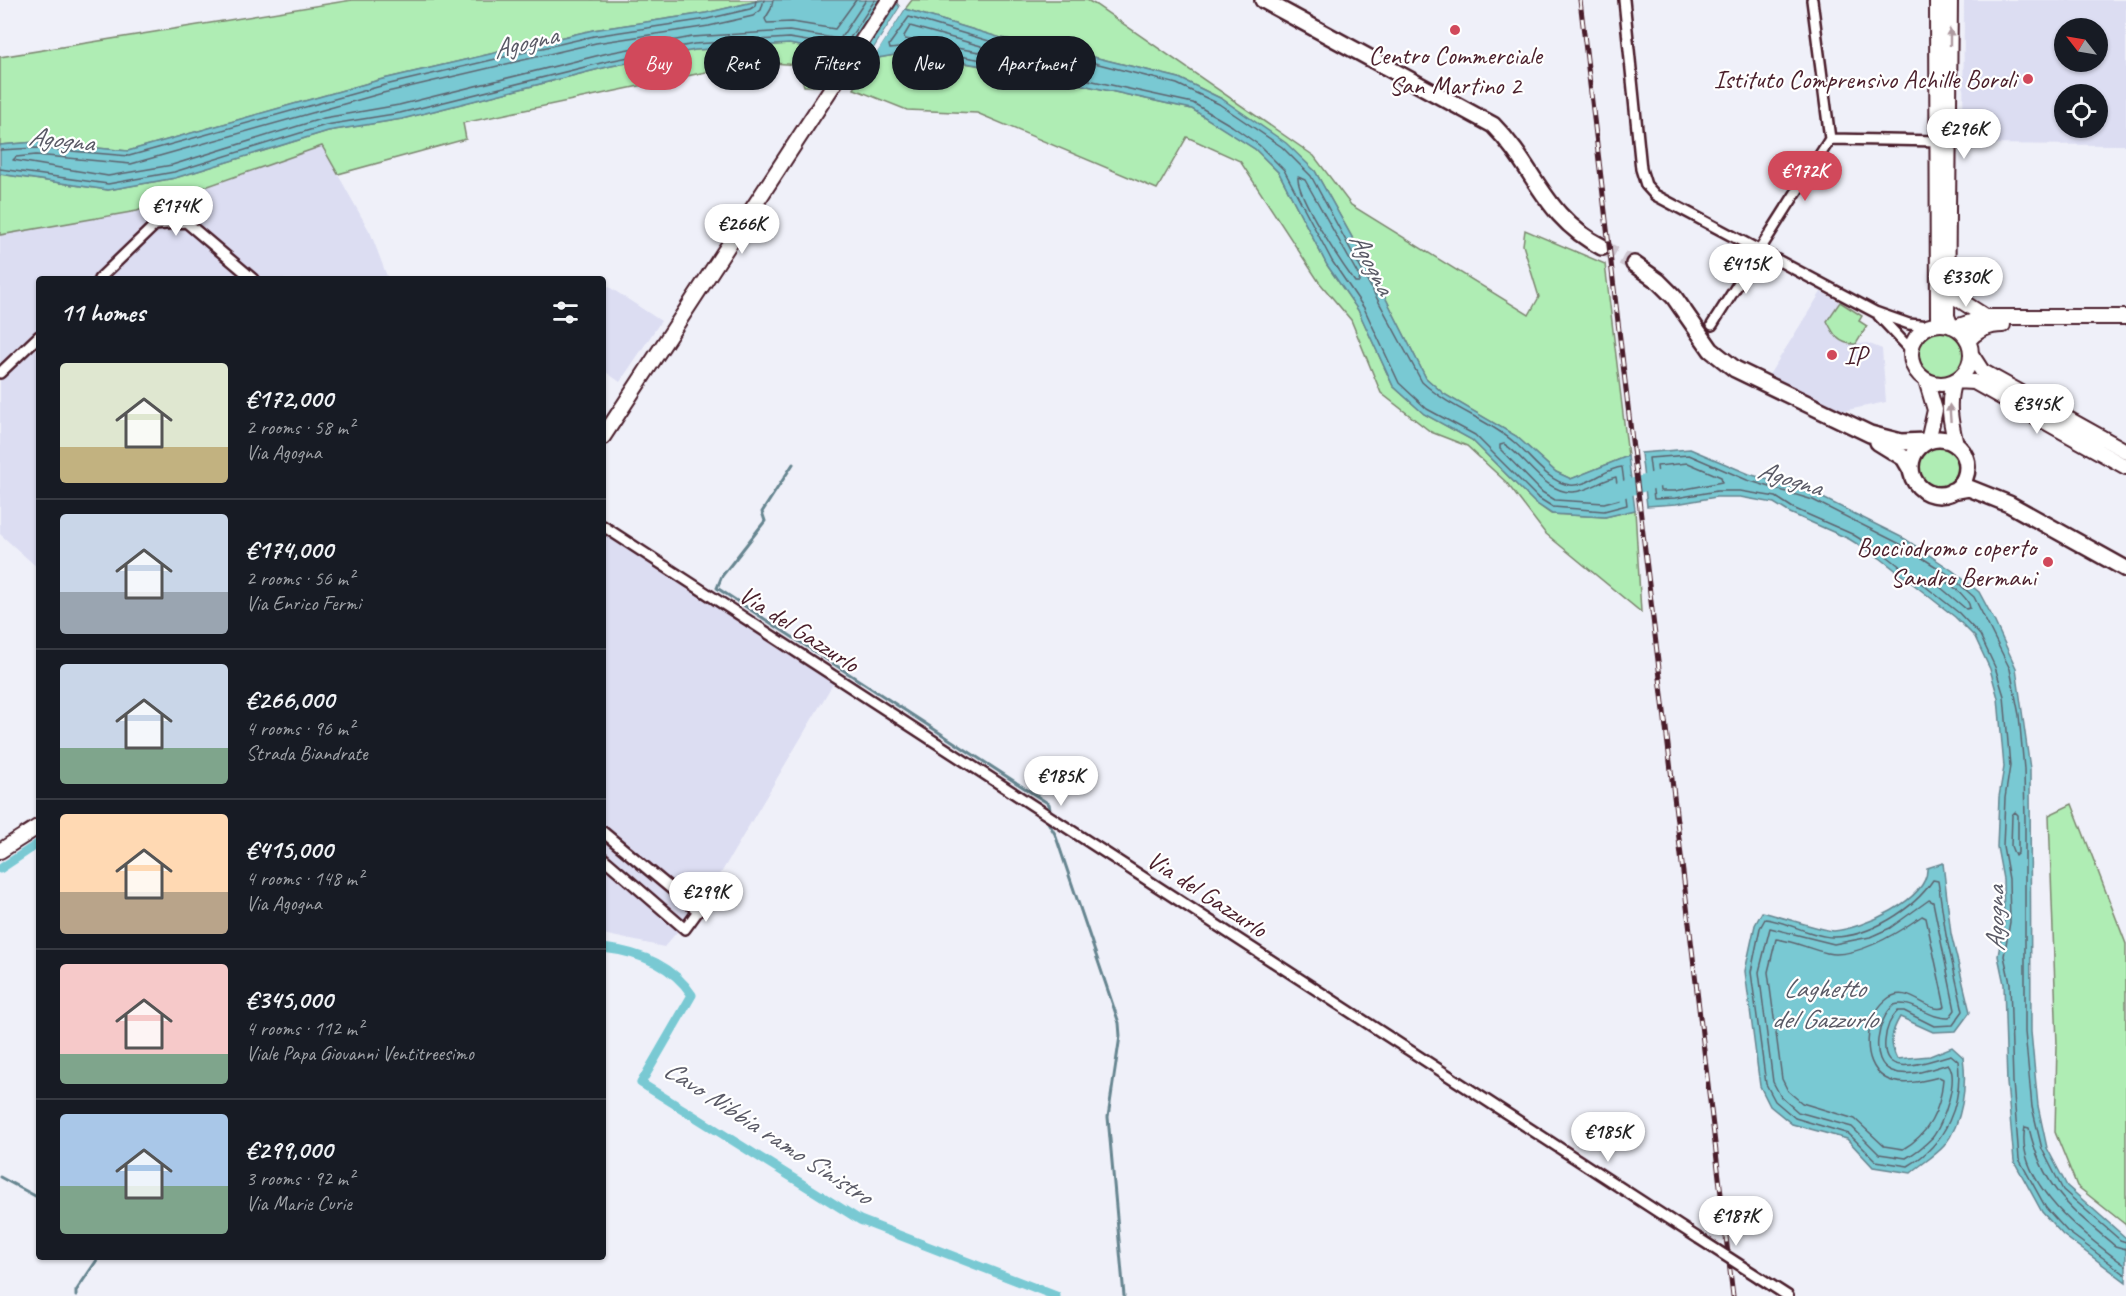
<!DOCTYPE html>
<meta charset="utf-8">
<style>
:root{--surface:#171b24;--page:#242831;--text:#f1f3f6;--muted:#9ea1a6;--line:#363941;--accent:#d1495b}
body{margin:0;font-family:Caveat,sans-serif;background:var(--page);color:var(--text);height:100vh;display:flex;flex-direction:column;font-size:22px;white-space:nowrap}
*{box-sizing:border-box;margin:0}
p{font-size:20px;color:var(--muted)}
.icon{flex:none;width:33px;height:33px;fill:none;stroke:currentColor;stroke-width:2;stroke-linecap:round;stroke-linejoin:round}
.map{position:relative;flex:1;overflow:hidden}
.side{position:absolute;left:36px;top:276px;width:570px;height:984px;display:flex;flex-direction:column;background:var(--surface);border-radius:6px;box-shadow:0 2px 4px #0004}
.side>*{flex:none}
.hud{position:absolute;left:624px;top:36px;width:570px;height:54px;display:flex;gap:12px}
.needle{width:39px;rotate:301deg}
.fabs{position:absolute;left:2054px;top:18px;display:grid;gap:12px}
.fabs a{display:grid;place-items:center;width:54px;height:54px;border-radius:50%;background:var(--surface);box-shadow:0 2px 4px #0004;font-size:30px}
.price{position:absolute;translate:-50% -51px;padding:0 14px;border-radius:21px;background:#fff;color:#222;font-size:20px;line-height:39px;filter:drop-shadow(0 2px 3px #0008)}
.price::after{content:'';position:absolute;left:50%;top:36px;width:18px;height:14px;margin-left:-9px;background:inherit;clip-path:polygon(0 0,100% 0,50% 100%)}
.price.selected{background:var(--accent);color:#fff}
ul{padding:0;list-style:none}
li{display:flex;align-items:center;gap:18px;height:150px;padding:0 24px}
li+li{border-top:2px solid var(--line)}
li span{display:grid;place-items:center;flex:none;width:168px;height:120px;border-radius:6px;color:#555}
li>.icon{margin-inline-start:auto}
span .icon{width:72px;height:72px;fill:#fffc;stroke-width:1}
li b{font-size:26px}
h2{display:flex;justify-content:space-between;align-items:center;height:72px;padding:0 24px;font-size:26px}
.pill{padding:0 21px;border-radius:27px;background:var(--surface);box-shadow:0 2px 4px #0004;font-size:21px;line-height:54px}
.pill.selected{background:var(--accent);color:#fff}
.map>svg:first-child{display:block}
</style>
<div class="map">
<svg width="2126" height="1296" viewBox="0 0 2126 1296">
<rect width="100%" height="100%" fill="#eff0f9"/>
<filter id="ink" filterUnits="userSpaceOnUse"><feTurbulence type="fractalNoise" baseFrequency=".0167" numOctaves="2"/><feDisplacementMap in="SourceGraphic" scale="12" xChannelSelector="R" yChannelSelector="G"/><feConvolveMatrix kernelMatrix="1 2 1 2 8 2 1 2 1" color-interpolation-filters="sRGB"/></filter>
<g filter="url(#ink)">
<path fill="#dcddf2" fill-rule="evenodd" d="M1964 0H2126V145L1963 144ZM2064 28H2097V62H2064ZM2064 94H2097V128H2064Z
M322 146 371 234 388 279H39V569L0 534V235L137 211Z
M603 283 661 321 620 382 603 370Z
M1821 292 1840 302 1827 321 1848 345 1867 343 1882 349 1886 402 1838 412 1767 378Z
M603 532 834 682 705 900 664 947 603 934Z"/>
<path fill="#afedb4" stroke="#7c8670" stroke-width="1.5" d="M352 0H762L706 13 593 30 379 80 128 151 36 142 0 145V57Z
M912 0H1087L1096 5 1314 156 1351 205 1529 315 1539 297 1523 245 1525 230 1605 264 1628 456 1571 479 1556 472 1516 436 1444 394 1426 378 1382 291 1315 171 1222 99 1179 78 1069 51 1001 38 905 9Z
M789 44 847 54 820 86H804L798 65 722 59 706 72 463 123 466 139 338 174 322 146 137 211 0 235V174L108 190 175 178 328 131 402 119 611 66 695 50Z
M906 53 1051 78 1192 109 1229 132 1255 149 1279 173 1327 265 1358 310 1393 386 1424 414 1472 440 1534 502 1551 514 1605 517 1635 510 1641 612 1545 533 1506 482 1467 446 1431 432 1381 393 1351 320 1319 282 1240 161 1187 137 1157 189 977 113 907 110 854 89 872 59Z
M1840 302 1862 316 1859 321 1867 326 1856 344C1839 345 1834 335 1827 321Z
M1919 353a23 23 0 1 1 46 0a23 23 0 1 1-46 0Z
M1916 466a21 21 0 1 1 42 0a21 21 0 1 1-42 0Z
M2072 804 2126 944V1225L2077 1186 2055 1132 2057 1045 2049 815Z"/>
<path fill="#79c9d3" stroke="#668590" stroke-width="1.5" d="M762 0H882L847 54 789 44 695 50 611 66 402 119 328 131 175 178 108 190 0 174V145L36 142 128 151 379 80 593 30 706 13Z
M894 0 900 7 867 59 860 55Z
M905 9 1001 38 1069 51 1179 78 1222 99 1286 143 1315 171 1382 291 1426 378 1444 394 1516 436 1556 472 1571 479 1628 456 1635 510 1605 517 1552 514 1534 502 1472 440 1424 414 1393 386 1358 310 1327 265 1279 173 1255 149 1192 109 1051 78 938 58 906 53 872 59Z
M1690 449 1749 474 1815 494 1905 539 1953 571 1979 592 1993 618 2016 668 2030 769 2031 1032 2038 1106 2047 1148 2067 1186 2126 1238V1282L2063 1235 2042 1212 2014 1161 2007 1083 2004 984 1998 956 2004 922 2003 879 1997 847 1999 797 2004 767 1998 698 1990 669 1975 637 1955 617 1880 558 1849 539 1790 513 1774 503 1740 497H1716L1676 504 1647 506 1641 453Z
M1943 863 1951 934 1970 1012 1956 1031 1933 1032 1900 1017C1891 1032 1889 1043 1897 1059L1930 1056 1952 1047 1963 1057C1967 1086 1963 1122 1944 1146 1935 1156 1921 1164 1911 1173L1873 1167 1847 1139 1792 1124 1770 1106 1760 1086 1745 971 1755 925 1762 912C1776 915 1823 931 1834 931 1861 929 1929 900 1927 868Z"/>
<path fill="#eff0f9" d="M902 4 906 7 871 62 866 61Z"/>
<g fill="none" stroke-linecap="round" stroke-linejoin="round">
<path stroke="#5d636e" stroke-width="1.5" d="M764 0 761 10 753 16 709 26 596 43 383 93 131 164 36 155 16 157 13 160 108 176 172 165 324 118 399 105 608 53 692 37 789 31 840 39 866 0
M773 0 771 9 765 19 767 23 792 22 835 29 856 0
M909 17 999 44 1067 56 1177 84 1219 104 1282 147 1311 176 1422 382C1452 410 1488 419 1515 443 1530 456 1549 483 1570 485 1589 487 1605 468 1622 467L1627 505 1604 511 1553 507 1537 497 1475 435 1427 409 1399 383 1364 308 1332 261 1284 170 1259 145 1232 126 1193 103 1052 72 907 47 890 49 889 45Z
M910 26 981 46 983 50 979 52 905 39 904 36Z
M0 150 36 148 129 156 381 86 594 36 707 19 750 9 755 6 756 0
M0 169 108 184 174 172 326 125 400 113 609 61 694 44 789 38 844 47 875 0
M1298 177 1305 180 1360 278 1359 282H1355C1342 264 1296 196 1298 177Z
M1504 444C1525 456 1544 493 1572 492 1588 492 1601 480 1616 477L1619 499 1604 503 1555 500 1542 492 1500 449V445Z
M1688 463 1721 477 1722 482 1675 491H1660L1657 466Z
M1932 576C1944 577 1969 597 1970 608L1966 609 1933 581Z
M2015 812 2018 815V853L2015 856 2011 846 2012 815Z
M1933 880 1938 881 1946 935 1963 1011 1953 1025 1934 1026 1904 1011H1898C1889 1019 1886 1029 1885 1041 1881 1083 1932 1059 1951 1055L1958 1061C1963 1103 1946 1144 1908 1166L1876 1161 1849 1134 1795 1118 1775 1101 1766 1084 1751 972 1760 928 1765 919C1787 921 1812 937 1832 937 1868 938 1914 909 1933 880Z
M1929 900 1933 902 1955 1010 1949 1018C1929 1019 1911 999 1894 1005 1878 1018 1868 1062 1892 1071 1910 1078 1931 1069 1948 1064 1960 1077 1943 1125 1932 1138 1925 1145 1915 1153 1906 1158L1879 1154 1852 1127 1798 1112 1781 1097 1773 1082 1759 972 1770 928 1834 944 1870 937 1890 928Z
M1922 916 1926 918 1945 1007C1928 1016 1908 981 1886 1000 1865 1017 1860 1063 1885 1078 1900 1087 1924 1081 1939 1077L1943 1079C1941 1108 1929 1134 1903 1149L1884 1146 1855 1119 1802 1103 1788 1091 1782 1079 1768 972 1776 939C1794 941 1809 949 1827 953 1856 959 1899 932 1922 916Z
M2126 1242 2120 1240 2063 1190 2042 1149 2032 1107 2025 1032V822L2024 769 2019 715 2010 669 1974 597 1949 575 1902 545 1813 500 1747 480 1689 455 1649 458 1654 499 1676 498 1717 491H1740L1776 497 1793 508 1852 534 1883 553 1959 613 1980 635 1995 667 2004 696 2010 766 2005 798 2003 846 2009 879 2010 922 2004 956 2010 983 2013 1082 2019 1159 2046 1208 2067 1231 2126 1275
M2126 1249 2115 1246C2070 1208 2043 1189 2029 1128L2025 1127C2014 1183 2087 1238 2126 1266"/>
<path stroke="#668590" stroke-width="3" d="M793 464 762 512 765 521 722 576 717 588 1049 804 1050 810
M1046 819 1055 834 1119 1023 1120 1036 1108 1117 1124 1296
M0 1177 39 1198
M76 1296V1291L99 1257"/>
<path stroke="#79c9d3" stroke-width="9" d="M0 869 39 843
M603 948C638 952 672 964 692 995L641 1083 860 1220 1056 1296"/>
<path stroke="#79c9d3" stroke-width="16" d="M1610 493 1666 477"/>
<path stroke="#cec6d0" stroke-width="15" stroke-dasharray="15 8" stroke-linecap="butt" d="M1602 247 1634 264"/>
<g stroke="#4a1f2b" stroke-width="14">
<path id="street" d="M1624 0 1641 169 1646 185 1655 195 1875 312 1909 324 1929 326
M1830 139 1941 141
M99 279 155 225 186 222 253 279
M1879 316 1911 350
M1712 325 1830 139 1812 0
M0 373 39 336
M603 526 1698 1238
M603 832 698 911 685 929 603 858
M1760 1278 1788 1296"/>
</g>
<g stroke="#4a1f2b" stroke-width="18">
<path id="secondary" d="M1937 0 1938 324
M1950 0 1947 316 1951 326
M1950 280 1958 299 1986 317
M1911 354a30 30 0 1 1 60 0a30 30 0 1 1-60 0Z
M1956 327 1986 317H2126
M1968 341C1977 330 1989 325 2003 325
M1971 354 1982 371 2126 451
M1926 380 1935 410 1928 441
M603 437 889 0
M1956 445C1951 423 1946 403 1954 381L1974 382 2126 467
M0 851 39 826"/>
</g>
<g stroke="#4a1f2b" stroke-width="20">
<path id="primary" d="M1263 0 1493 125C1536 168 1543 217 1602 247
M1634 264 1658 281 1674 297 1711 350 1735 369 1870 434 1901 442 1928 441
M1911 467a28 28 0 1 1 56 0a28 28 0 1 1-56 0Z
M1878 442 1904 458 1911 470
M1952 491 1969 488 2009 504 2126 569"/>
</g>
<use href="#street" stroke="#fff" stroke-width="9"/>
<use href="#secondary" stroke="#fff" stroke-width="14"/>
<use href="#primary" stroke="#fff" stroke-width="15"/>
<g stroke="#4a1f2b" stroke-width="5">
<path id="rail" d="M1580 0 1733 1296"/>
</g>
<use href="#rail" stroke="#fff" stroke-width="3" stroke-dasharray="9" stroke-linecap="butt"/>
<g stroke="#4a1f2b" stroke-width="14" stroke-linecap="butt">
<path id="street-bridge" d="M1698 1238 1760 1278"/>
</g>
<use href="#street-bridge" stroke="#fff" stroke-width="9"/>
</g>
<defs><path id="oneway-solid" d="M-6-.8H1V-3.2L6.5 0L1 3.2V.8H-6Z" transform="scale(1.5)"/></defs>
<g fill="#ae9aa0">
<use href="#oneway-solid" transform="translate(1950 37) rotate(-90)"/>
<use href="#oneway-solid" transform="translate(1950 413) rotate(-94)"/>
</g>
</g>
<g fill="#d1495b" stroke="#fff" stroke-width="2">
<circle cx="1455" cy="30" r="6"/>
<circle cx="2028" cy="79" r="6"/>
<circle cx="1832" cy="355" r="6"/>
<circle cx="2048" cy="562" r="6"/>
</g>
<g text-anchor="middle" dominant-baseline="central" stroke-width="4.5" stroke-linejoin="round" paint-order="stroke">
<g font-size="26" fill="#4a1f2b" stroke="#fff" text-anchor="end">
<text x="1455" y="55" text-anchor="middle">Centro Commerciale<tspan x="1455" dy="30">San Martino 2</tspan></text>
<text x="2016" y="79">Istituto Comprensivo Achille Boroli</text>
<text x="1844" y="355" text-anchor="start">IP</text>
<text x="2036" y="547">Bocciodromo coperto<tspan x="2036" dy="30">Sandro Bermani</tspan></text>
</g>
<g font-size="26" fill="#4a1f2b" stroke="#fff">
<text transform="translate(799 629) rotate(33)">Via del Gazzurlo</text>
<text transform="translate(1207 894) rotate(33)">Via del Gazzurlo</text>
</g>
<g font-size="27" font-style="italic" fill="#5a5a66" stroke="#fff">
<text transform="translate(525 42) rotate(-14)">Agogna</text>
<text transform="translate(61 139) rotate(6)">Agogna</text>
<text transform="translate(1372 263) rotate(62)">Agogna</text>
<text transform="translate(1790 478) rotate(17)">Agogna</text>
<text transform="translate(1995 919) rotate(-90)">Agogna</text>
<text x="1824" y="988">Laghetto<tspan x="1824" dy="31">del Gazzurlo</tspan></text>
<text transform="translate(768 1132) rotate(33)">Cavo Nibbia ramo Sinistro</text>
</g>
</g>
</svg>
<div class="fabs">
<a><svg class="needle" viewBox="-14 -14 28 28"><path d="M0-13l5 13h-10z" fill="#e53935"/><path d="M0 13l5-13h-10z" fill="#9ea1a6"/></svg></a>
<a><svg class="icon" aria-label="locate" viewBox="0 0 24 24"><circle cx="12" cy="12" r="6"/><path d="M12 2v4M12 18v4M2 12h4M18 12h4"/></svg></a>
</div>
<b class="price" style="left:1964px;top:160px">€296K</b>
<b class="price selected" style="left:1805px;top:202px">€172K</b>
<b class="price" style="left:176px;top:237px">€174K</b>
<b class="price" style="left:742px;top:255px">€266K</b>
<b class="price" style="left:1746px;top:295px">€415K</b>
<b class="price" style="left:1966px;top:308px">€330K</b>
<b class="price" style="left:2037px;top:435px">€345K</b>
<b class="price" style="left:1061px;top:807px">€185K</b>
<b class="price" style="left:706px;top:923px">€299K</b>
<b class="price" style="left:1608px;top:1163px">€185K</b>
<b class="price" style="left:1736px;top:1247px">€187K</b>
<div class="hud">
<a class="pill selected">Buy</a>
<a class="pill">Rent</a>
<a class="pill">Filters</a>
<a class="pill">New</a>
<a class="pill">Apartment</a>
</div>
<section class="side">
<h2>11 homes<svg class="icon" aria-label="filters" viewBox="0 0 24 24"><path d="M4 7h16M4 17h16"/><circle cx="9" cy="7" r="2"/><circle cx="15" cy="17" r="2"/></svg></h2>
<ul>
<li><span style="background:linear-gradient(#dfe7d0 70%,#c2b280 0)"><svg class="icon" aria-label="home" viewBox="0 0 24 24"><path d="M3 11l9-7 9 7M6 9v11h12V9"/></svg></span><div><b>€172,000</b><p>2 rooms · 58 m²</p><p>Via Agogna</p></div></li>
<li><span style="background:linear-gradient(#c9d6e8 65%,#9aa5b1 0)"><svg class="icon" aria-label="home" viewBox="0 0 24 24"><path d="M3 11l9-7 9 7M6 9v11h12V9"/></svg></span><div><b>€174,000</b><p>2 rooms · 56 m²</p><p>Via Enrico Fermi</p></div></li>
<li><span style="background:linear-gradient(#c9d6e8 70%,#7fa58c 0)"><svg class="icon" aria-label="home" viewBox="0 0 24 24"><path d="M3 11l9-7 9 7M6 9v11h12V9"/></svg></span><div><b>€266,000</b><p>4 rooms · 96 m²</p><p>Strada Biandrate</p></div></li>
<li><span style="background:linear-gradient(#ffd9b3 65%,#b9a48a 0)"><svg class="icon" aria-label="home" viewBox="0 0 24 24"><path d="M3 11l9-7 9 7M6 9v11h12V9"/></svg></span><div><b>€415,000</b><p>4 rooms · 148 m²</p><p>Via Agogna</p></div></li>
<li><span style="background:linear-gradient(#f6c9c9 75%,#7fa58c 0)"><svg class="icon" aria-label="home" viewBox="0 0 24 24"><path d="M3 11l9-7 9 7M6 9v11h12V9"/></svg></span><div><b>€345,000</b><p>4 rooms · 112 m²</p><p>Viale Papa Giovanni Ventitreesimo</p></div></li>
<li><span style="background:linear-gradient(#a9c7e8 60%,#7fa58c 0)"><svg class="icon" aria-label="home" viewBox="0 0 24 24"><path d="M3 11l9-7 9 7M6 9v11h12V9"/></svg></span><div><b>€299,000</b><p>3 rooms · 92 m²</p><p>Via Marie Curie</p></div></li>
</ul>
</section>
</div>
